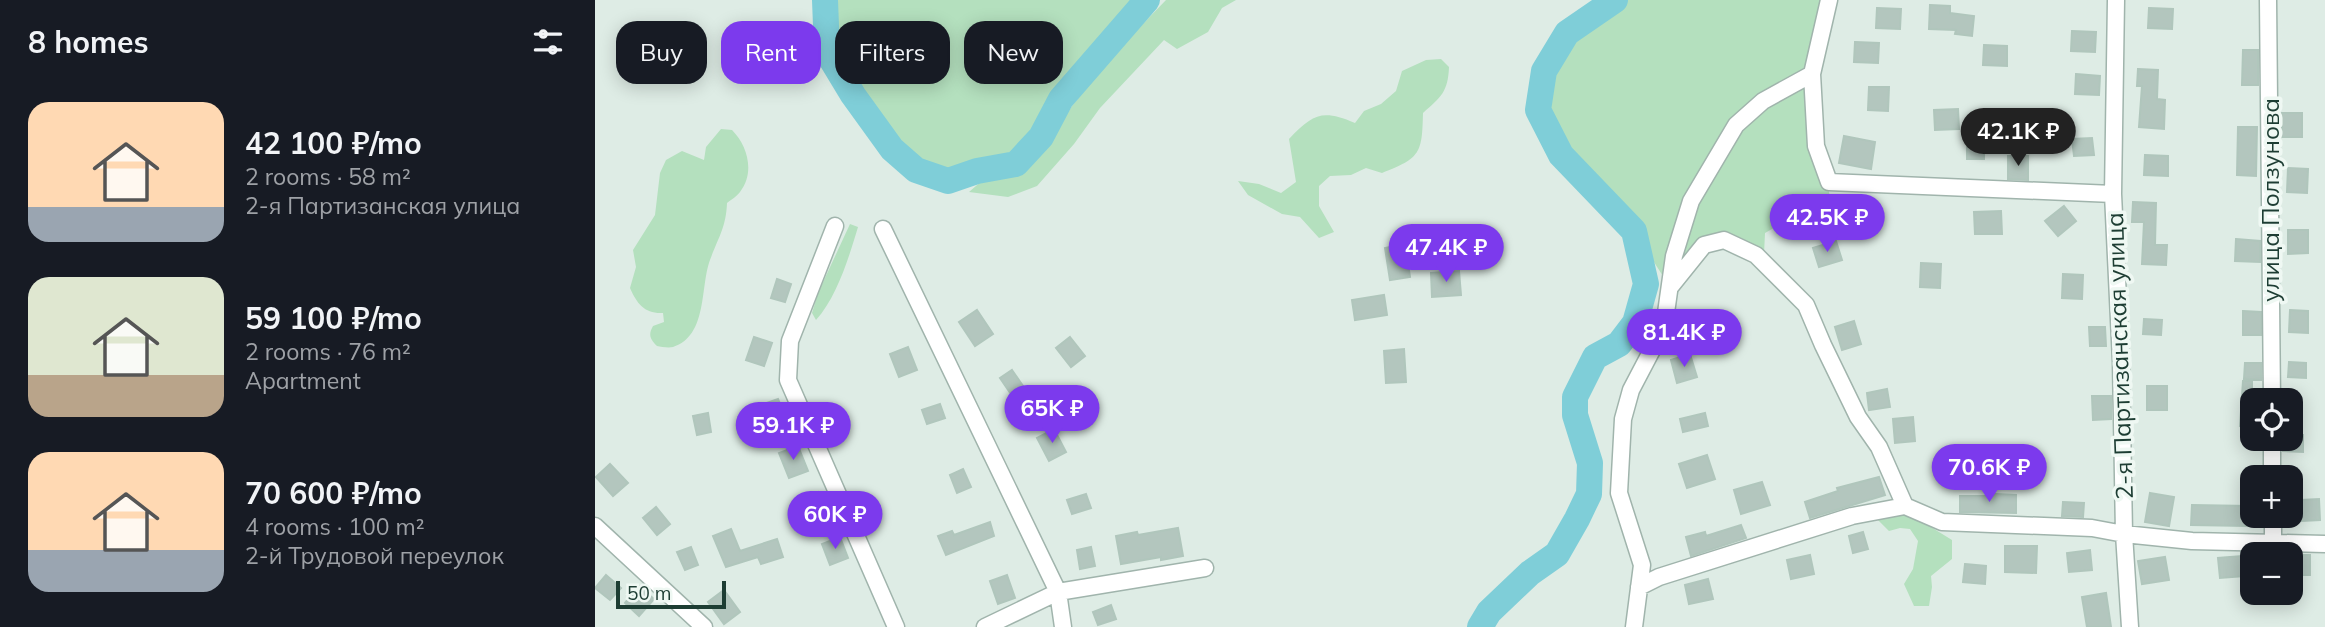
<!DOCTYPE html>
<meta charset="utf-8">
<style>
:root{--surface:#171b24;--page:#20242c;--text:#f1f3f6;--muted:#9ea1a6;--accent:#7c3aed}
body{margin:0;font-family:Mulish,sans-serif;background:var(--page);color:var(--text);height:100vh;display:flex;flex-direction:column;font-size:26px;white-space:nowrap}
*{box-sizing:border-box;margin:0}
p{font-size:23px;color:var(--muted)}
.icon{flex:none;width:38px;height:38px;fill:none;stroke:currentColor;stroke-width:2;stroke-linecap:round;stroke-linejoin:round}
.map{position:relative;flex:1;overflow:hidden}
.sheet{display:flex;flex-direction:column;background:var(--surface);width:595px}
.sheet>*{flex:none}
.banner{position:absolute;left:21px;top:21px;width:665px;height:63px;display:flex;gap:14px}
.fabs{position:absolute;left:1645px;top:388px;display:grid;gap:14px}
.fabs a{display:grid;place-items:center;width:63px;height:63px;border-radius:14px;background:var(--surface);box-shadow:0 4px 18px #0003;font-size:35px}
.scale{position:absolute;left:21px;bottom:18px;width:110px;box-sizing:border-box;padding-left:7px;border:4px solid #1d3d33;border-top:0;font-size:19px;line-height:24px;white-space:nowrap;color:#1d3d33;-webkit-text-stroke:5px #eff8f3;paint-order:stroke}
.price{position:absolute;translate:-50% -60px;padding:0 16px;border-radius:24px;background:var(--accent);color:#fff;font-size:23px;line-height:46px;filter:drop-shadow(0 2px 4px #0008)}
.price::after{content:'';position:absolute;left:50%;top:42px;width:21px;height:16px;margin-left:-10px;background:inherit;clip-path:polygon(0 0,100% 0,50% 100%)}
.price.on{background:#222;color:#fff}
ul{padding:0;list-style:none}
li{display:flex;align-items:center;gap:21px;height:175px;padding:0 28px}
li span{display:grid;place-items:center;flex:none;width:196px;height:140px;border-radius:21px;color:#555}
li>.icon{margin-inline-start:auto}
span .icon{width:84px;height:84px;fill:#fffc;stroke-width:1}
li b{font-size:30px}
h2{display:flex;justify-content:space-between;align-items:center;height:84px;padding:0 28px;font-size:30px}
.chip{padding:0 24px;border-radius:21px;background:var(--surface);box-shadow:0 4px 18px #0003;font-size:24px;line-height:63px}
.chip.on{background:var(--accent);color:#fff}
main{display:flex;flex:1;min-height:0}
.map>svg:first-child{display:block}
</style>
<main>
<section class="sheet">
<h2>8 homes<svg class="icon" aria-label="filters" viewBox="0 0 24 24"><path d="M4 7h16M4 17h16"/><circle cx="9" cy="7" r="2"/><circle cx="15" cy="17" r="2"/></svg></h2>
<ul>
<li><span style="background:linear-gradient(#ffd9b3 75%,#9aa5b1 0)"><svg class="icon" aria-label="home" viewBox="0 0 24 24"><path d="M3 11l9-7 9 7M6 9v11h12V9"/></svg></span><div><b>42 100 ₽/mo</b><p>2 rooms · 58 m²</p><p>2-я Партизанская улица</p></div></li>
<li><span style="background:linear-gradient(#dfe7d0 70%,#b9a48a 0)"><svg class="icon" aria-label="home" viewBox="0 0 24 24"><path d="M3 11l9-7 9 7M6 9v11h12V9"/></svg></span><div><b>59 100 ₽/mo</b><p>2 rooms · 76 m²</p><p>Apartment</p></div></li>
<li><span style="background:linear-gradient(#ffd9b3 70%,#9aa5b1 0)"><svg class="icon" aria-label="home" viewBox="0 0 24 24"><path d="M3 11l9-7 9 7M6 9v11h12V9"/></svg></span><div><b>70 600 ₽/mo</b><p>4 rooms · 100 m²</p><p>2-й Трудовой переулок</p></div></li>
</ul>
</section>
<div class="map">
<svg width="1730" height="627" viewBox="0 0 1730 627">
<rect width="100%" height="100%" fill="#deece5"/>
<path fill="#b4e0be" d="M233 0H552L466 99 446 137 421 164 382 171 353 181 321 170 297 149 258 95 232 52Z
M571 0H641L627 8 613 32 582 49 569 40 505 108 479 144 442 186 413 197 374 192 389 179 429 170 455 141 477 106 515 58Z
M1016 0H1235L1217 74 1236 206 1205 213 1170 233 1169 254 1109 245 1075 287 1039 231 966 155 943 110 949 71 972 33 998 17Z
M846 59 854 67C853 92 846 97 828 113 827 153 826 158 787 173L771 168 756 175 735 176 724 186V206L739 232 724 238 705 217 687 214 653 195 643 181 664 184 686 193 701 182 694 139C718 114 727 109 760 123L769 111 786 104 801 91 807 71 831 60Z
M126 129 137 130C153 146 160 173 145 192 142 196 136 200 132 203 131 228 123 238 115 260 105 286 113 336 78 347 74 348 66 347 62 346 55 339 53 335 58 326L69 322 68 313C50 314 42 304 35 288L41 267 38 250 60 215 65 173 71 160 87 151 109 160 111 147Z
M255 224 263 227C254 257 242 297 221 320L217 313 223 293Z
M1313 513 1357 540V559L1336 576 1337 587 1334 606H1319L1309 584 1318 569 1323 541 1315 529 1305 528 1294 531 1281 518Z"/>
<g fill="none" stroke-linecap="round" stroke-linejoin="round">
<path stroke="#7fced8" stroke-width="26" d="M230 0 232 52 258 95 297 149 321 170 353 181 382 171 421 164 446 137 466 99 552 0
M885 627 894 612 935 573 962 554 982 519 994 494 995 463 980 415V397L1000 357 1024 344 1040 323 1051 284 1039 231 966 155 943 110 949 71 972 33 1020 0"/>
</g>
<path fill="#b3c6be" stroke="#b0c6bc" stroke-width="2" d="M1335 5 1355 6V13L1379 16 1377 36 1360 34 1361 30 1334 29Z
M1282 8 1306 9 1305 29 1281 28Z
M1554 8 1578 9 1577 29 1553 28Z
M1477 31 1501 32 1500 52 1476 51Z
M1260 42 1284 43 1283 63 1259 62Z
M1389 45 1412 46V66L1388 65Z
M1648 50H1663V85H1647Z
M1543 69 1563 70 1562 99 1570 100 1569 129 1544 127 1547 86H1542Z
M1481 74 1505 76 1504 95 1480 94Z
M1274 87H1294L1293 111 1273 110Z
M1363 109 1364 129 1340 130 1339 110Z
M1687 113H1707V137H1687Z
M1643 127H1662L1661 176 1642 175Z
M1249 136 1280 142 1276 169 1244 163Z
M1372 138H1389V159H1372Z
M1497 138 1499 155 1479 156 1477 139Z
M1550 155 1573 156V176L1549 175Z
M1413 156H1433V180L1413 179Z
M1693 168 1713 169 1712 193 1692 192Z
M1538 202 1561 203 1560 245H1572L1571 265 1547 264 1549 222H1537Z
M1469 206 1481 221 1463 236 1450 221Z
M1406 211 1407 234H1380L1379 212Z
M1693 230H1713V253L1693 254Z
M1641 239 1665 241V262L1640 261Z
M1241 241 1247 260 1224 267 1218 248Z
M810 244 815 277 795 280 790 248Z
M1326 263 1346 264 1345 288 1325 287Z
M864 271 866 295 837 297 836 273Z
M1468 274 1488 275 1487 299 1467 298Z
M182 279 196 284 190 302 176 298Z
M789 295 792 315 760 320 757 300Z
M382 310 398 334 380 346 364 322Z
M1695 310 1713 311V333L1694 332Z
M1648 311 1666 312V335H1648Z
M1549 319 1567 320 1566 335 1548 334Z
M1259 321 1266 344 1247 350 1240 327Z
M1494 327H1510L1511 346H1495Z
M159 337 177 343 169 366 151 360Z
M475 337 490 356 476 367 461 348Z
M313 347 322 370 304 377 295 354Z
M809 349 811 382 791 383 789 351Z
M1095 354 1102 377 1082 383 1076 360Z
M1694 362 1711 363V378L1693 377Z
M1650 363H1666V380L1649 379Z
M417 370 428 386 416 394 405 378Z
M1648 381H1657V427L1645 426Z
M1552 386H1572V410H1552Z
M1292 389 1295 407 1274 410 1272 393Z
M1497 396H1516V419L1498 420Z
M183 399 192 421 175 428 166 405Z
M345 404 350 418 332 424 327 410Z
M113 413 116 432 102 435 98 416Z
M1110 413 1113 426 1088 432 1085 419Z
M1318 417 1320 441 1300 443 1298 419Z
M459 429 471 452 454 461 442 438Z
M1696 435H1708V452L1688 451 1689 439H1696Z
M203 446 213 471 194 478 184 453Z
M1112 455 1120 479 1092 488 1084 464Z
M15 464 33 483 18 496 1 477Z
M368 469 376 487 362 493 355 475Z
M1284 477 1290 495 1215 518 1210 502 1243 491 1242 488Z
M1167 482 1175 505 1146 514 1139 490Z
M223 492 233 513 217 521 207 500Z
M1555 493 1579 497 1574 526 1550 522Z
M491 494 496 508 477 514 472 500Z
M1400 494 1421 495V513L1365 512V496H1400Z
M1724 499 1725 520 1707 521 1706 500Z
M1468 502 1489 503 1488 517 1467 516Z
M1597 505 1654 506 1653 526 1596 525Z
M61 507 75 524 62 535 48 518Z
M395 522 399 536 351 555 343 536 357 531 359 535Z
M1146 525 1151 538 1096 556 1091 537 1110 532 1111 536Z
M583 528 588 556 566 560V557L526 564 521 536 542 532 543 535Z
M136 529 145 551 182 539 188 557 166 564 163 557 131 567 118 536Z
M1268 532 1273 549 1258 553 1254 536Z
M245 537 253 558 235 565 227 544Z
M1410 546H1442L1441 573 1410 572Z
M96 547 103 565 90 570 82 552Z
M496 547 500 566 485 569 482 550Z
M1495 550 1497 570 1474 572 1472 553Z
M1215 555 1219 574 1196 579 1192 560Z
M1696 555H1715V575H1696Z
M1647 556 1649 576 1625 578 1623 558Z
M1570 557 1574 580 1547 584 1543 561Z
M1370 564 1391 566 1390 584 1368 582Z
M11 575 26 588 15 600 0 588Z
M412 575 420 598 403 604 395 581Z
M1113 579 1118 599 1094 604 1090 585Z
M44 586 59 599 44 616 30 603Z
M129 590 145 612 129 624 113 602Z
M1511 593 1516 627H1492L1487 597Z
M516 605 521 619 503 625 498 612Z"/>
<g fill="none" stroke-linecap="round" stroke-linejoin="round">
<g stroke="#a0b4ac" stroke-width="19">
<path id="minor" d="M1234 0 1217 74 1221 146 1234 182 1518 194
M1521 0 1518 194 1526 362 1529 534 1535 627
M1673 0 1677 401
M240 226 195 341 193 380 301 627
M288 229 463 592 468 627
M1076 286 1109 245 1129 240 1161 255 1211 305 1228 345 1263 417 1284 447 1310 506
M1677 439V478
M1678 516V544
M0 526 109 627
M1044 587 1064 577 1257 516 1310 506 1347 522 1497 528 1529 534 1597 541 1730 544
M390 627 463 592 610 568
M1039 627 1047 565 1024 493 1028 419 1036 390 1069 327 1079 256 1096 201 1141 125 1168 101 1217 74"/>
</g>
<use href="#minor" stroke="#fff" stroke-width="16"/>
</g>
<g text-anchor="middle" dominant-baseline="central" stroke-width="7" stroke-linejoin="round" paint-order="stroke">
<g font-size="24" fill="#1d3d33" stroke="#eff8f3">
<text transform="translate(1675 200) rotate(-90)">улица Ползунова</text>
<text transform="translate(1524 356) rotate(-92)">2-я Партизанская улица</text>
</g>
</g>
</svg>
<div class="fabs">
<a><svg class="icon" aria-label="locate" viewBox="0 0 24 24"><circle cx="12" cy="12" r="6"/><path d="M12 2v4M12 18v4M2 12h4M18 12h4"/></svg></a>
<a>+</a>
<a>−</a>
</div>
<div class="scale">50 m</div>
<b class="price on" style="left:1423px;top:168px">42.1K ₽</b>
<b class="price" style="left:1232px;top:254px">42.5K ₽</b>
<b class="price" style="left:851px;top:284px">47.4K ₽</b>
<b class="price" style="left:1089px;top:369px">81.4K ₽</b>
<b class="price" style="left:457px;top:445px">65K ₽</b>
<b class="price" style="left:198px;top:462px">59.1K ₽</b>
<b class="price" style="left:1394px;top:504px">70.6K ₽</b>
<b class="price" style="left:240px;top:551px">60K ₽</b>
<div class="banner">
<a class="chip">Buy</a>
<a class="chip on">Rent</a>
<a class="chip">Filters</a>
<a class="chip">New</a>
</div>
</div>
</main>
